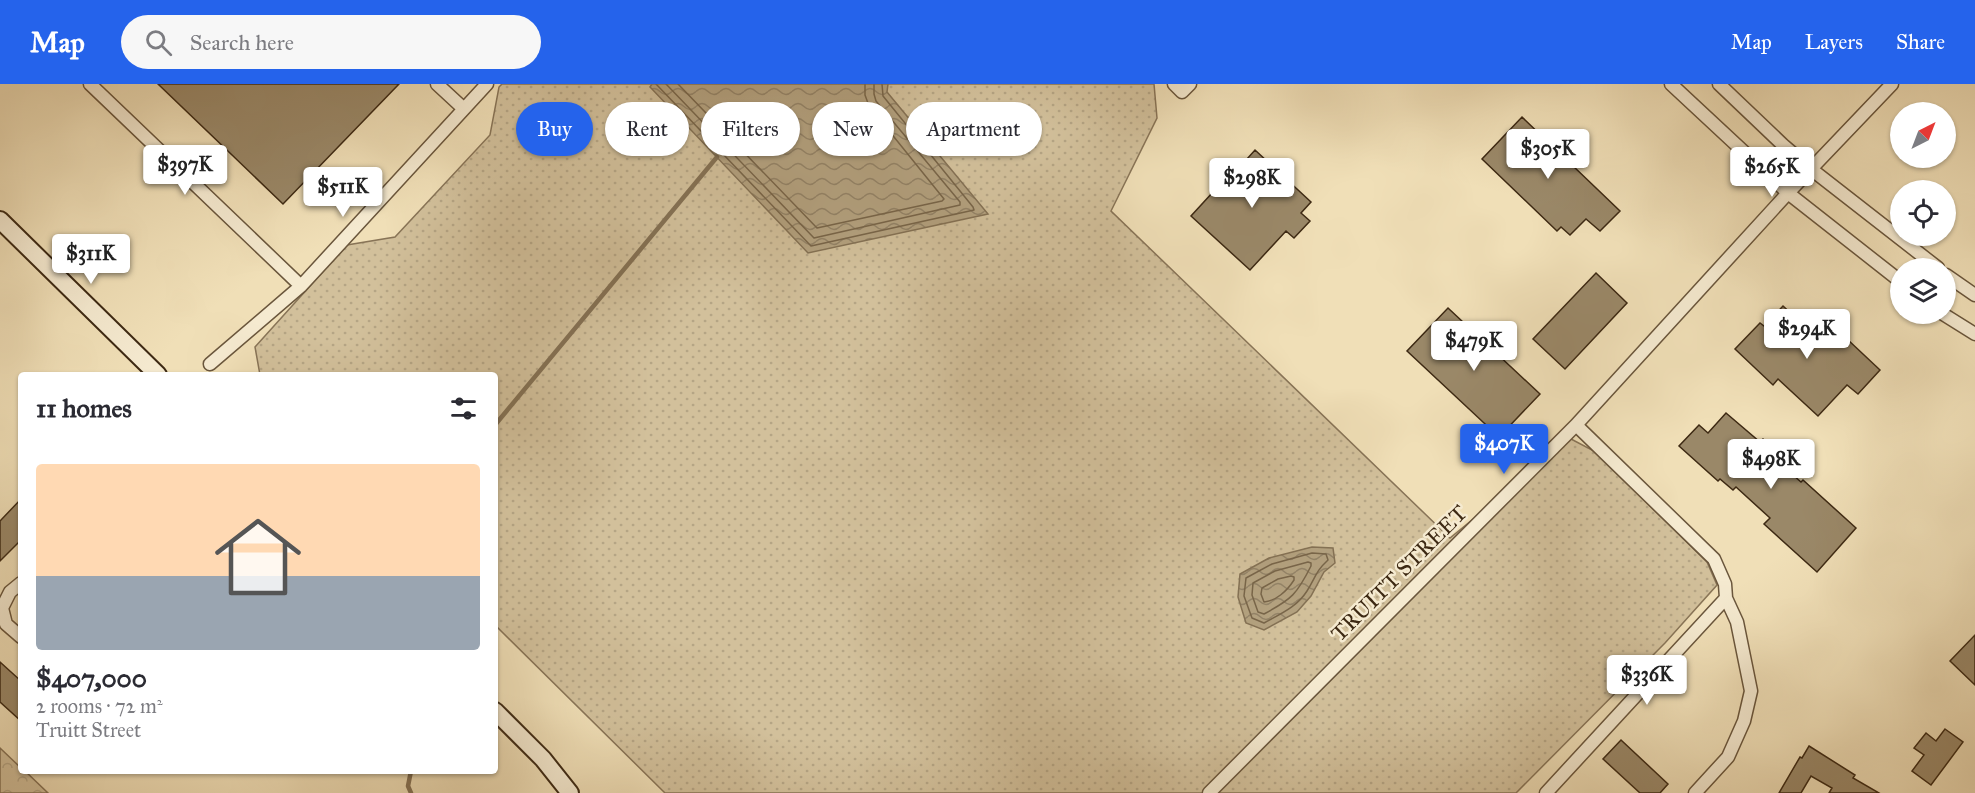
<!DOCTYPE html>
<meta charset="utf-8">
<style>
:root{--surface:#fff;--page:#f7f7f7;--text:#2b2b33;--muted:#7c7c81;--accent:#2563eb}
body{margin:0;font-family:"IM FELL Great Primer",serif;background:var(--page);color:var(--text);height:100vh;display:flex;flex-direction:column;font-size:22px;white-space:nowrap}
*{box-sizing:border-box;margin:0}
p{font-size:20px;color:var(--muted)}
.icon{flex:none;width:33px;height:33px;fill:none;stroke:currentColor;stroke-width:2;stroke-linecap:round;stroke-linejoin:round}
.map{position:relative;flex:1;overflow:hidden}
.panel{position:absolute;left:18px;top:288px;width:480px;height:402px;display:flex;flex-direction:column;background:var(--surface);border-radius:6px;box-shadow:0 2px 4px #0004}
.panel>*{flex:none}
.top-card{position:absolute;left:516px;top:18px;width:570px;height:54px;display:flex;gap:12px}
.needle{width:39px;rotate:42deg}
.controls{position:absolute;left:1890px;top:18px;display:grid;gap:12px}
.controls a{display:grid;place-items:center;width:66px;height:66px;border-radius:50%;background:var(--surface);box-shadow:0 2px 4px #0004;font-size:30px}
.price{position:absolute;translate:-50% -51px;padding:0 14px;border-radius:6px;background:#fff;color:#222;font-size:20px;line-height:39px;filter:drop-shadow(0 2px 3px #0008)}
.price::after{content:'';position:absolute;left:50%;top:36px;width:18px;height:14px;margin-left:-9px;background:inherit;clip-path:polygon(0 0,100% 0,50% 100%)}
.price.selected{background:var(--accent);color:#fff}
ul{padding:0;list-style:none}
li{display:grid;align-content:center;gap:12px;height:318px;padding:0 18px}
li span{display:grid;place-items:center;height:186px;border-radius:6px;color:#555}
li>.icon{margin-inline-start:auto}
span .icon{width:108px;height:108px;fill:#fffc;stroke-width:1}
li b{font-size:26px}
h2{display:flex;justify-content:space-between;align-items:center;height:72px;padding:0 18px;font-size:26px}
.pill{padding:0 21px;border-radius:27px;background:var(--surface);box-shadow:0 2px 4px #0004;font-size:21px;line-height:54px}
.pill.selected{background:var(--accent);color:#fff}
header{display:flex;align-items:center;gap:36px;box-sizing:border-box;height:84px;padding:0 30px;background:var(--accent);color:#fff}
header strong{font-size:28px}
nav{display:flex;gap:33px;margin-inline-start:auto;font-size:21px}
.search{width:420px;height:54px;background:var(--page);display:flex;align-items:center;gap:15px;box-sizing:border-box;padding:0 21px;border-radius:33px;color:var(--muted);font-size:22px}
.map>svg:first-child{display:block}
</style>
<header>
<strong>Map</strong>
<div class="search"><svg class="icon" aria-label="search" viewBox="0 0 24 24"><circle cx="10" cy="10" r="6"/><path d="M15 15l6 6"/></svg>Search here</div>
<nav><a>Map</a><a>Layers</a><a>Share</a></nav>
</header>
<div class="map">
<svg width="1975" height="709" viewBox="0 0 1975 709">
<defs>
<pattern id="grass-dots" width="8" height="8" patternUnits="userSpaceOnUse" patternTransform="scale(1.5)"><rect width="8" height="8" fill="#d2c09b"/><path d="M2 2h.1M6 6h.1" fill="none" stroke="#b5a585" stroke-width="1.8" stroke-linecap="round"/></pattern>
<pattern id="park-crowns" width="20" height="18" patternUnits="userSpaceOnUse" patternTransform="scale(1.5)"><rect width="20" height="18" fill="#d2c09b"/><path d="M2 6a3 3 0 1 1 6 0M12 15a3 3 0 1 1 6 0" fill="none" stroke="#b5a585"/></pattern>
<pattern id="water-waves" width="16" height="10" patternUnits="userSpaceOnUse" patternTransform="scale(1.5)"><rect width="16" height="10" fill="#b3a17f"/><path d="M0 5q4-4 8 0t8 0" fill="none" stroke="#938367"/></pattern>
</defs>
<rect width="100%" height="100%" fill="#f0dfb7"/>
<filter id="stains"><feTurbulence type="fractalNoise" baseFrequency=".00333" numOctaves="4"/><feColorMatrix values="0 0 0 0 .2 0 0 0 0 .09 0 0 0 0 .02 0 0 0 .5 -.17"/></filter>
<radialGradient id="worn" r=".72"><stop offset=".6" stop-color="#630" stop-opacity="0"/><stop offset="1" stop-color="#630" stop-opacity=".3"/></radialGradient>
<path fill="url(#grass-dots)" stroke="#887457" stroke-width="1.5" d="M502 0H1154L1157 34 1111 127 1450 454 1571 355 1594 367 1707 478 1717 501 1665 559 1516 709H665L495 541V291H260L255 263 347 161 395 153 490 51 499 3Z"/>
<path fill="url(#park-crowns)" stroke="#887457" stroke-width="1.5" d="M0 664 21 684V687H25L48 709H0Z"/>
<path fill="url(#water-waves)" stroke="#847154" stroke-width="1.5" d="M652 0H888L887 8 988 130 808 169 650 3Z
M1312 463 1333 464 1335 479 1324 488 1311 512 1297 528 1264 546 1246 539 1238 513 1240 490 1269 474Z"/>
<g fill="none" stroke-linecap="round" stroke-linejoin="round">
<path stroke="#786549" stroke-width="1.5" d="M656 0 811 162 974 126 973 123 883 12 882 0
M666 0 814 154 960 121V118L876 17 874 10V0
M678 0 817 144 942 117 944 115 869 22 865 11V0
M1312 469 1326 470 1328 476C1315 488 1316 493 1307 507 1297 523 1280 530 1264 539L1252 534 1244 512 1246 494 1272 480Z
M1308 478 1311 479V482C1297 510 1292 515 1264 530L1258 528 1252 511 1253 499 1275 487Z
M1291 492 1294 493V496C1287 507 1276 517 1264 518L1261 510 1262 504 1278 495Z"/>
<path stroke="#847154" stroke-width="4.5" d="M495 341 717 73
M411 709 408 702 411 687"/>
</g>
<path fill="#9a8868" stroke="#3d2913" stroke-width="1.5" d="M158 0H399L283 120Z
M1522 33 1620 127 1600 147 1586 135 1570 151 1561 143 1557 147 1482 75Z
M1255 66 1311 118 1301 129 1310 137 1294 154 1286 147 1250 186 1191 132 1224 96 1216 89 1228 76 1238 85Z
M1596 189 1627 219 1565 285 1533 255Z
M1783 222 1817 253 1830 239 1880 286 1858 310 1847 301 1818 332 1778 295 1773 301 1735 265 1760 239 1764 242Z
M1448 224 1540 310 1499 353 1407 267Z
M1726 329 1760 358 1763 355 1773 364 1768 369 1801 398 1803 396 1856 444 1817 488 1764 440 1770 434 1736 403 1733 406 1720 395 1718 397 1679 362 1699 341 1708 349Z
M21 415V456L0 477V437Z
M1975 551V601L1950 577Z
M0 578 21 597V637L0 618Z
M1945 645 1963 658 1931 701 1912 687 1924 671 1914 664 1926 649 1936 657Z
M1621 656 1668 700 1660 709H1640L1603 675Z
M1809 662 1855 691 1853 694 1879 709H1829L1832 704 1811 692 1801 709H1779L1800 673 1802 674Z"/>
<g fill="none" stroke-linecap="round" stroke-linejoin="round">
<g stroke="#6a563c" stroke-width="15">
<path id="street" d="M90 0 301 202
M437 0 464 25
M1174 0 1182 8 1190 0
M1671 0 1788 109 1900 197
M1719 0 1783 61 1811 85 1938 184
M1946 191 1975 211
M1943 230 1975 250
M210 280 301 202 487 0
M1576 341 1714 475 1725 500 1726 514 1737 538 1751 607 1744 637 1728 673 1695 709
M21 499 10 508 2 524 6 540 21 553
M1209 709 1576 341 1788 109 1892 0
M1546 709 1726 514"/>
</g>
<g stroke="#3d2913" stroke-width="20">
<path id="secondary" d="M0 136 158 291
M495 627 543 675 570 709"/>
</g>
<use href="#street" stroke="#f5ead0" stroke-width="12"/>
<use href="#secondary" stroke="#f5ead0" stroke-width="16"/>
</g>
<g text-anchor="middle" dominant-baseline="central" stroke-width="5" stroke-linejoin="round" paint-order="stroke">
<g font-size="22" fill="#3d2913" stroke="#f5ead0">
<text transform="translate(1399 489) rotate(-45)">TRUITT STREET</text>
</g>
</g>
<rect width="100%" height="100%" filter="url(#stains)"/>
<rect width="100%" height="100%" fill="url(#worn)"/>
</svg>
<div class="controls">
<a><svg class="needle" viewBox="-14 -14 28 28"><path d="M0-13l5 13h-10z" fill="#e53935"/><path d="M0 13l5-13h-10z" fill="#7c7c81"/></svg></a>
<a><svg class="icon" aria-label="locate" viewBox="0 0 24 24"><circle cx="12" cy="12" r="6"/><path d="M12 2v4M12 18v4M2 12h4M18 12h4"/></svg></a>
<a><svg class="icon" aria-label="layers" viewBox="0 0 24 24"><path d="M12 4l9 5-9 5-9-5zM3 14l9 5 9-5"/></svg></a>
</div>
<b class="price" style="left:1548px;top:96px">$305K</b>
<b class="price" style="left:185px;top:112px">$397K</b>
<b class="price" style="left:1772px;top:114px">$265K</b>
<b class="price" style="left:1252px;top:125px">$298K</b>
<b class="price" style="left:343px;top:134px">$511K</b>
<b class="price" style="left:91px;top:201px">$311K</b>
<b class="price" style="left:1807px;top:276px">$294K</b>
<b class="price" style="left:1474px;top:288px">$479K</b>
<b class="price selected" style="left:1504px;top:391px">$407K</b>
<b class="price" style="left:1771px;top:406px">$498K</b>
<b class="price" style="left:1647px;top:622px">$336K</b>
<div class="top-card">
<a class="pill selected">Buy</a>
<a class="pill">Rent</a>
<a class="pill">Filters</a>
<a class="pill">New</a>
<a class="pill">Apartment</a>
</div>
<section class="panel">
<h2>11 homes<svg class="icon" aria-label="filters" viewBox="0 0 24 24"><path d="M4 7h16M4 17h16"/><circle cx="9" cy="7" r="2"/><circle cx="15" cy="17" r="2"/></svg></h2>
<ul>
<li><span style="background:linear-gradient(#ffd9b3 60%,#9aa5b1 0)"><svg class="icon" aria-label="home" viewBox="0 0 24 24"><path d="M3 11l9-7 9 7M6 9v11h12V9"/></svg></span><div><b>$407,000</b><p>2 rooms · 72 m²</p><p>Truitt Street</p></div></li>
</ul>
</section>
</div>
